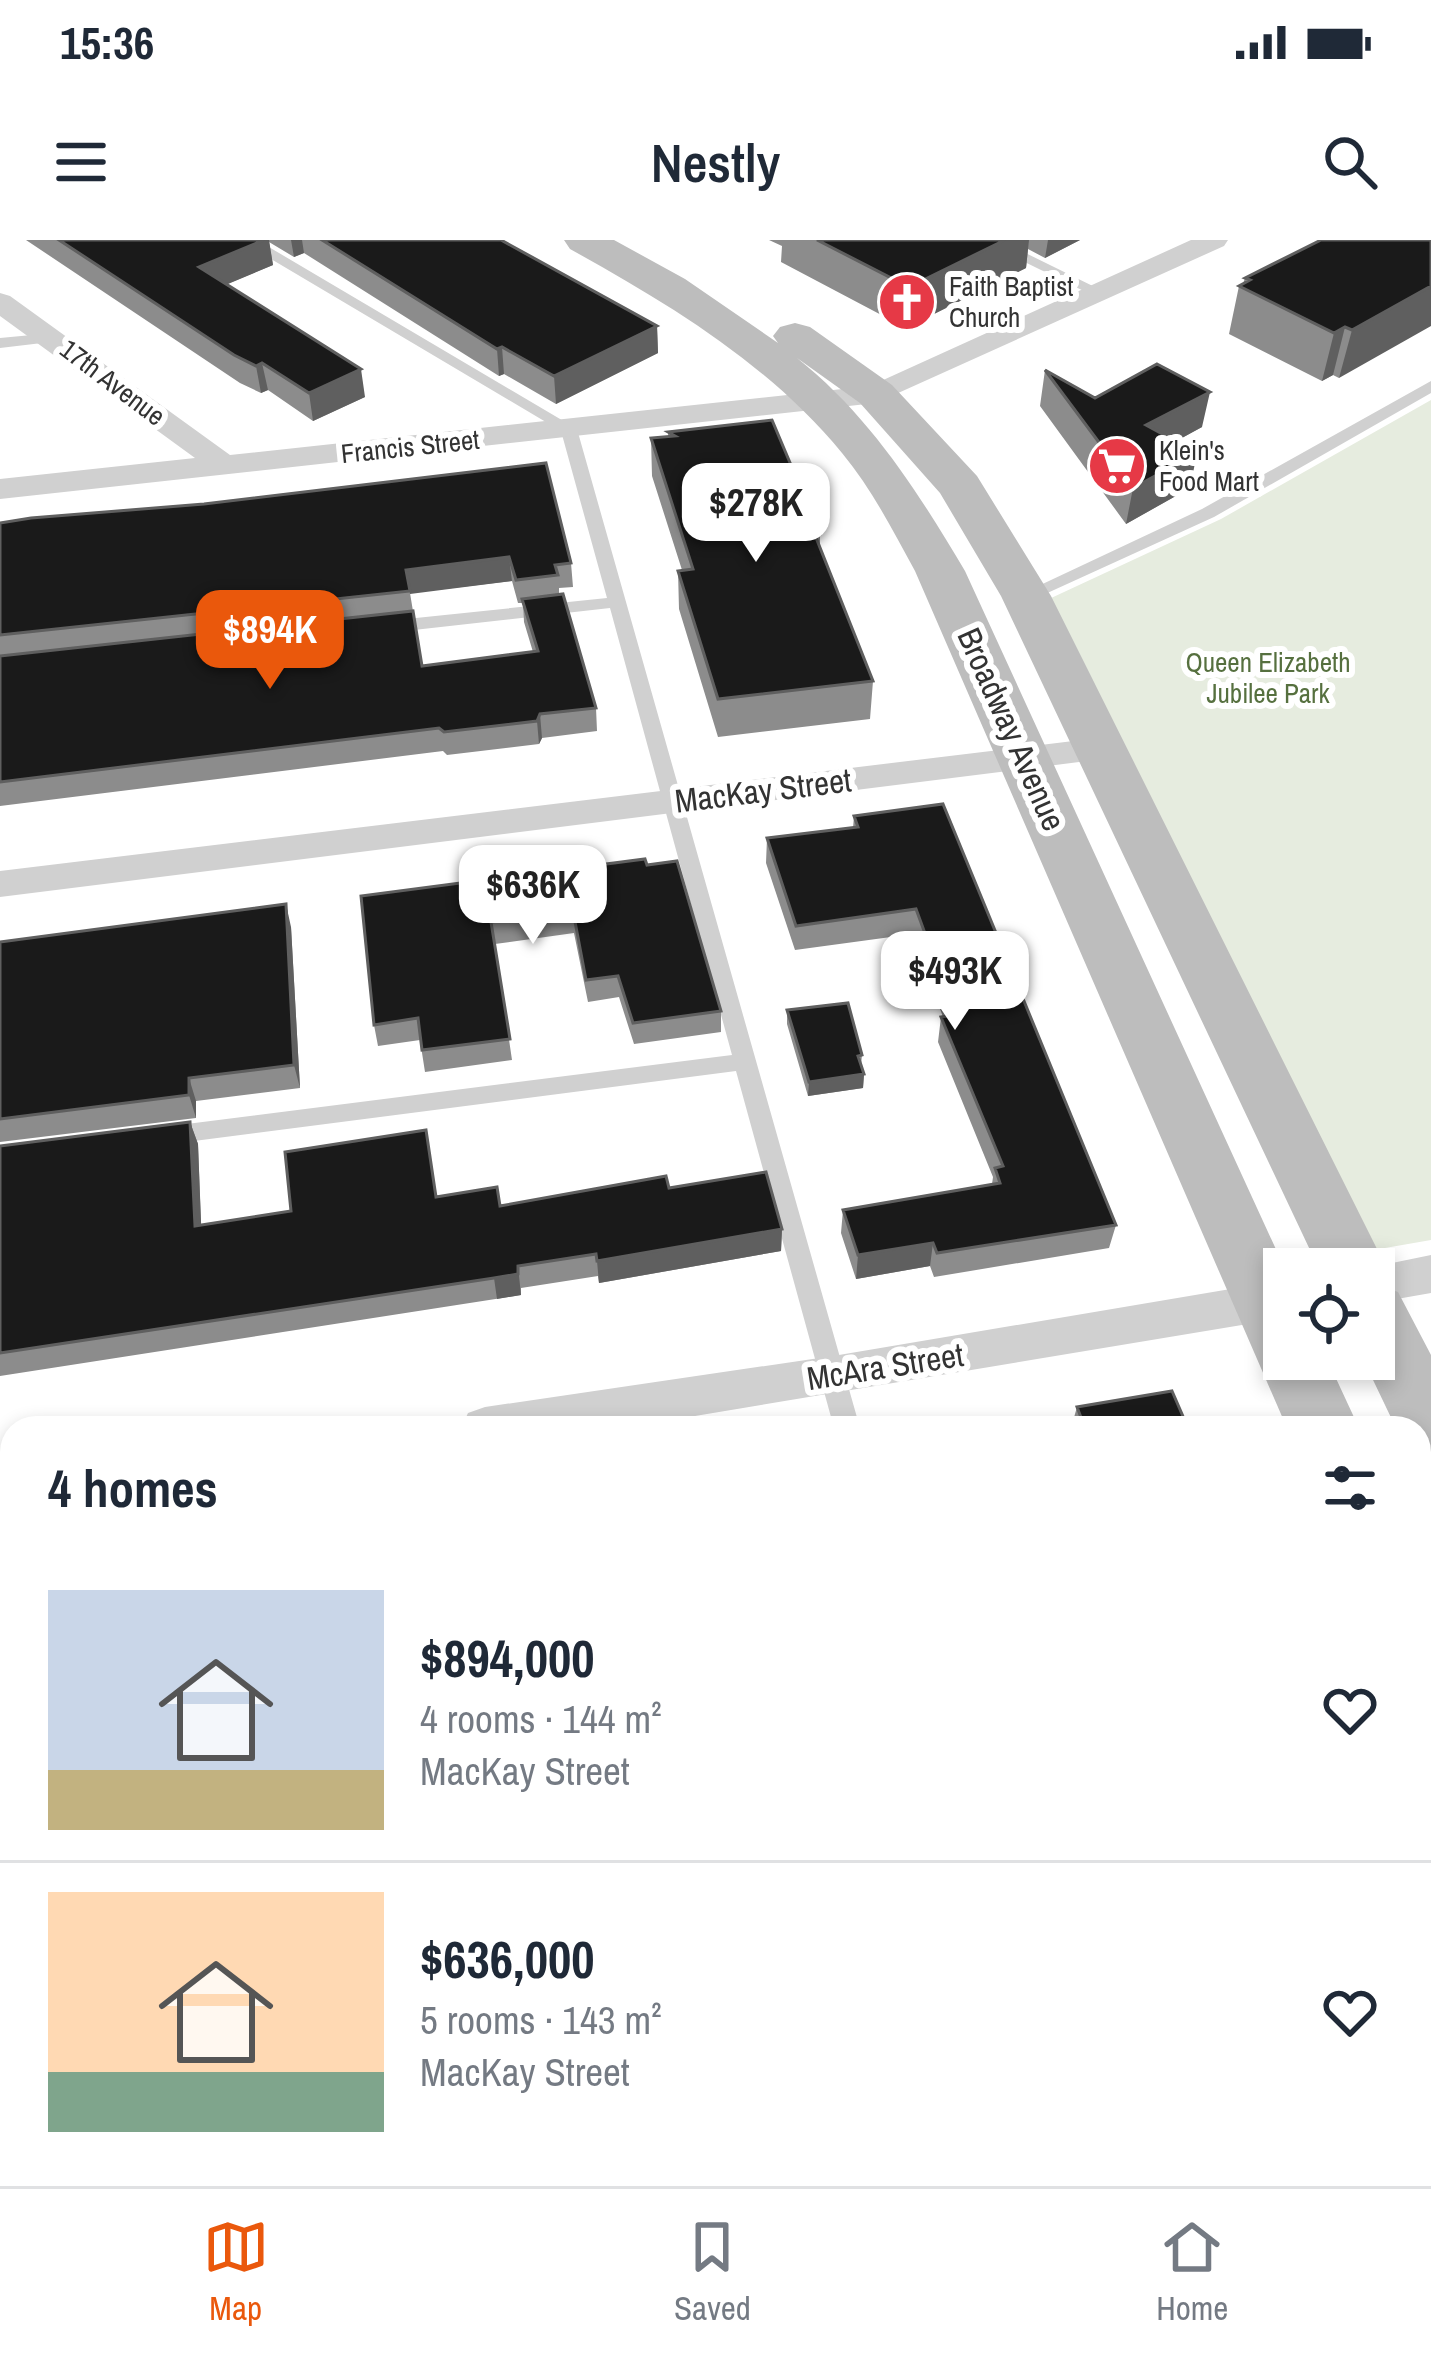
<!DOCTYPE html>
<meta charset="utf-8">
<style>
:root{--surface:#fff;--page:#f6f6f7;--text:#1f2937;--muted:#747a83;--line:#e0e1e3;--accent:#ea580c}
body{margin:0;font-family:"Archivo Narrow",sans-serif;background:var(--page);color:var(--text);height:100vh;display:flex;flex-direction:column;font-size:45px;white-space:nowrap}
*{box-sizing:border-box;margin:0}
p{font-size:39px;color:var(--muted)}
.icon{flex:none;width:66px;height:66px;fill:none;stroke:currentColor;stroke-width:2;stroke-linecap:round;stroke-linejoin:round}
.map{position:relative;flex:1;overflow:hidden}
.drawer{position:absolute;left:0px;top:1176px;width:1431px;height:771px;display:flex;flex-direction:column;background:var(--surface);border-radius:36px 36px 0 0;box-shadow:0 6px 18px #0003}
.drawer>*{flex:none}
.fabs{position:absolute;left:1263px;top:1008px;display:grid;gap:24px}
.fabs a{display:grid;place-items:center;width:132px;height:132px;border-radius:0px;background:var(--surface);box-shadow:0 6px 18px #0003;font-size:60px}
.price{position:absolute;translate:-50% -102px;padding:0 27px;border-radius:24px;background:#fff;color:#222;font-size:39px;line-height:78px;filter:drop-shadow(0 3px 6px #0008)}
.price::after{content:'';position:absolute;left:50%;top:72px;width:36px;height:27px;margin-left:-18px;background:inherit;clip-path:polygon(0 0,100% 0,50% 100%)}
.price.selected{background:var(--accent);color:#fff}
ul{padding:0;list-style:none}
li{display:flex;align-items:center;gap:36px;height:300px;padding:0 48px}
li+li{border-top:3px solid var(--line)}
li span{display:grid;place-items:center;flex:none;width:336px;height:240px;border-radius:0px;color:#555}
li>.icon{margin-inline-start:auto}
span .icon{width:144px;height:144px;fill:#fffc;stroke-width:1}
li b{font-size:51px}
h2{display:flex;justify-content:space-between;align-items:center;height:144px;padding:0 48px;font-size:51px}
.status{display:flex;justify-content:space-between;align-items:center;height:84px;padding:0 60px;background:var(--surface);direction:ltr}
.status svg{height:33px;fill:currentColor}
header{display:flex;justify-content:space-between;align-items:center;height:156px;padding:0 48px;background:var(--surface);font-size:54px;font-weight:600}
.tab-bar{display:flex;justify-content:space-around;align-items:center;height:168px;border-top:3px solid var(--line);background:var(--surface);font-size:33px;color:var(--muted)}
.tab-bar a{display:grid;justify-items:center;gap:6px}
.tab-bar .selected{color:var(--accent)}
.map>svg:first-child{display:block}
</style>
<div class="status"><b>15:36</b><svg viewBox="0 0 49 12"><path d="M0 12V9h3v3zM5 12V6h3v6zM10 12V3h3v9zM15 12V0h3v12zM26 1h20v11H26zM47 4h2v5h-2z"/></svg></div>
<header><svg class="icon" aria-label="menu" viewBox="0 0 24 24"><path d="M4 6h16M4 12h16M4 18h16"/></svg>Nestly<svg class="icon" aria-label="search" viewBox="0 0 24 24"><circle cx="10" cy="10" r="6"/><path d="M15 15l6 6"/></svg></header>
<div class="map">
<svg width="1431" height="1946" viewBox="0 0 1431 1946">
<rect width="100%" height="100%" fill="#fff"/>
<path fill="#e6ecdf" d="M1431 160V1000L1362 1012 1049 359 1221 279Z"/>
<g fill="none" stroke-linecap="round" stroke-linejoin="round">
<path fill="#d0d0d0" fill-rule="evenodd" d="M239 0H257L577 189 860 1188H834L736 831 163 905 151 896 163 887 732 815 610 368 387 393 378 387 387 381 607 358 561 191Z
M980 0H999L1107 53 1094 56Z
M53 93 61 98 59 101 0 108V98Z
M1431 141V153L1214 277 1032 360H1020L1017 356 1202 269Z
M12 1715V1747L0 1749V1717Z
M1038 1935H1072L1075 1946H1041Z"/>
<path fill="#d0d0d0" fill-rule="evenodd" d="M1191 0H1228L1224 6 876 163 0 259V239L195 218 0 76V53L10 56 230 215 870 146Z
M1098 498 1111 502 1116 510 1111 518 0 657V631Z
M1431 1015V1053L1374 1063V1029H1363Z
M1284 1040V1078L623 1188H461L468 1173 485 1167 833 1116Z
M12 1237V1281L0 1283V1239Z"/>
<path fill="#bdbdbd" fill-rule="evenodd" d="M564 0H614L685 39 778 103 773 96 780 87 795 83 810 87 892 145 977 236 1051 356 1387 1029 1378 1045 1398 1052 1431 1115V1217L1419 1212V1188H1396L1363 1119H1374V1029H1319L1001 356 940 253 860 163 797 118C870 176 918 252 965 331L1285 1029 1284 1119H1327L1359 1188H1287L915 331C893 291 872 249 842 213 769 124 669 64 570 9Z
M1419 1369 1431 1374V1468L1419 1464Z"/>
</g>
<path fill="#8c8c8c" fill-rule="evenodd" d="M26 0H501L657 86 658 113 556 164 504 134 499 136 304 13 294 17 269 2 273 25 227 44 365 157 313 181 268 150 261 153 240 143Z
M769 0H1080L1045 18 1028 9 1026 28 906 88 781 22 782 6Z
M1431 0 1339 138 1333 135 1322 141 1229 94 1239 46 1243 44 1245 38Z
M1045 130 1095 158 1202 187 1176 201 1190 248 1126 284 1040 166Z
M668 192 820 294V306L873 441 870 479 718 497 679 369 678 331 682 330 652 236 651 198 668 197Z
M0 283 571 323 573 347 559 348V354L596 468 597 491 542 498 539 504 447 515 443 511 0 566ZM512 341 518 363H523L524 382 533 412 422 426 410 353Z
M943 564 1116 985 1109 1008 934 1037 930 1026 856 1039 841 993 843 970 992 944 993 937 938 802 941 777H943L913 694 795 710 766 623 767 598 853 588 854 576Z
M647 625 721 771V792L634 804 619 757 588 762 574 693 495 704 512 820 425 832 420 800 378 806 374 785 361 656Z
M291 687 300 848 196 861V878L0 902V702Z
M787 770 862 815 861 825 864 834 863 848 808 856 787 784Z
M190 882 198 904 201 985 436 956 500 966 669 948 782 989 781 1011 599 1043 598 1036 521 1048V1055L0 1136V906Z
M1077 1167 1188 1188H1071Z
M12 1375V1680L0 1682V1377Z
M1419 1749 1431 1779V1881L1419 1883Z
M151 1935H885L835 1946H151Z"/>
<path fill="#5f5f5f" d="M264 0H269L273 25 204 54 199 27Z
M291 0H302L304 13 294 17Z
M1005 0H1029L1026 28 906 88 909 47Z
M1048 0H1080L1045 18Z
M1431 46V86L1339 138 1352 90Z
M657 86 658 113 556 164 554 136Z
M1345 87 1333 135 1322 141 1334 93Z
M502 107 504 134 499 136 497 109Z
M262 123 268 150 261 153 256 126Z
M361 129 365 157 313 181 309 153Z
M1210 152 1202 187 1140 221 1146 185Z
M1197 213 1190 248 1126 284 1133 248Z
M509 317 512 341 410 354 406 330Z
M540 474 542 498 539 504 537 481Z
M286 664 291 687 300 848 294 825Z
M864 834 863 848 808 856 809 842Z
M189 838 196 861V878L189 855Z
M190 882 198 904 202 1007 195 986Z
M782 989 781 1011 599 1043 597 1021Z
M933 1003 930 1026 856 1039 858 1015Z
M518 1026 521 1055 497 1059 494 1038Z
M43 1935H57V1946H42Z"/>
<path fill="#1a1a1a" stroke="#5f5f5f" stroke-width="3" d="M59 0H264L199 27 361 129 309 153 262 123 256 126 234 115Z
M322 0H501L657 86 554 136 502 107 497 109Z
M817 0H1005L909 47Z
M1321 0H1431V46L1352 90 1345 87 1334 93 1239 46 1250 40 1245 38Z
M1157 124 1210 152 1146 185 1197 213 1133 248 1045 130 1095 158Z
M772 180 820 294 815 295 873 441 718 459 678 331 693 329 651 198 675 196 668 192Z
M546 223 571 323 555 325 558 335 516 340 509 317 406 330 410 351 0 395V283L31 278 204 264Z
M563 354 596 468 540 474 537 481 444 492 439 488 0 542V416L413 371 422 426 538 411 522 359Z
M943 564 1116 985 937 1013 933 1003 858 1015 843 970 1000 943 995 928 1003 926 941 777 955 775 916 669 796 686 767 598 858 587 854 576Z
M645 619 647 625 677 621 721 771 633 783 618 736 586 740 573 671 491 682 510 799 422 810 418 778 374 785 361 656Z
M286 664 294 825 189 838V855L0 879V702Z
M848 763 862 815 858 816 864 834 809 842 787 770Z
M190 882 195 986 291 971 285 912 426 890 436 957 497 947 500 966 666 936 669 948 766 932 782 989 597 1021 596 1014 518 1026V1034L494 1038 0 1113V906Z
M1172 1151 1188 1188H1085L1077 1167Z
M12 1375V1661L0 1664V1377Z
M1419 1749 1431 1779V1870L1419 1872Z
M12 1760V1935H43L42 1946H0V1762Z
M151 1935H831L780 1946H151Z"/>
<defs>
<g id="church-disc" transform="scale(3)"><circle r="9.5" fill="#e63946" stroke="#fff"/><path d="M-1.2-6h2.4v3.5h3.3v2.4h-3.3V6h-2.4V-.1h-3.3v-2.4h3.3Z" fill="#fff"/></g>
<g id="supermarket-disc" transform="scale(3)"><circle r="9.5" fill="#e63946" stroke="#fff"/><path d="M-6-5.5h2.5l.6 2H6L4.5 2H-2.5L-4.4-4H-6ZM-1.5 3.2a1.3 1.3 0 1 0 .1 0ZM3 3.2a1.3 1.3 0 1 0 .1 0Z" fill="#fff"/></g>
</defs>
<g fill-rule="evenodd">
<use href="#church-disc" x="907" y="62"/>
<use href="#supermarket-disc" x="1117" y="226"/>
</g>
<g text-anchor="middle" dominant-baseline="central" stroke-width="12" stroke-linejoin="round" paint-order="stroke">
<g font-size="27" fill="#333" stroke="#fff" text-anchor="start">
<text x="949" y="46">Faith Baptist<tspan x="949" dy="31">Church</tspan></text>
<text x="1159" y="210">Klein's<tspan x="1159" dy="31">Food Mart</tspan></text>
</g>
<g font-size="27" fill="#333" stroke="#fff">
<text transform="translate(113 142) rotate(37)">17th Avenue</text>
<text transform="translate(410 206) rotate(-6)">Francis Street</text>
</g>
<g font-size="27" fill="#56703f" stroke="#fff">
<text x="1268" y="422">Queen Elizabeth<tspan x="1268" dy="31">Jubilee Park</tspan></text>
</g>
<g font-size="33" fill="#333" stroke="#fff">
<text transform="translate(1012 489) rotate(66)">Broadway Avenue</text>
<text transform="translate(763 550) rotate(-7)">MacKay Street</text>
<text transform="translate(885 1126) rotate(-9)">McAra Street</text>
</g>
</g>
</svg>
<div class="fabs">
<a><svg class="icon" aria-label="locate" viewBox="0 0 24 24"><circle cx="12" cy="12" r="6"/><path d="M12 2v4M12 18v4M2 12h4M18 12h4"/></svg></a>
</div>
<b class="price" style="left:756px;top:325px">$278K</b>
<b class="price selected" style="left:270px;top:452px">$894K</b>
<b class="price" style="left:533px;top:707px">$636K</b>
<b class="price" style="left:955px;top:793px">$493K</b>
<section class="drawer">
<h2>4 homes<svg class="icon" aria-label="filters" viewBox="0 0 24 24"><path d="M4 7h16M4 17h16"/><circle cx="9" cy="7" r="2"/><circle cx="15" cy="17" r="2"/></svg></h2>
<ul>
<li><span style="background:linear-gradient(#c9d6e8 75%,#c2b280 0)"><svg class="icon" aria-label="home" viewBox="0 0 24 24"><path d="M3 11l9-7 9 7M6 9v11h12V9"/></svg></span><div><b>$894,000</b><p>4 rooms · 144 m²</p><p>MacKay Street</p></div><svg class="icon" aria-label="heart" viewBox="0 0 24 24"><path d="M12 20l-8-8c-3-5 5-10 8-4 3-6 11-1 8 4z"/></svg></li>
<li><span style="background:linear-gradient(#ffd9b3 75%,#7fa58c 0)"><svg class="icon" aria-label="home" viewBox="0 0 24 24"><path d="M3 11l9-7 9 7M6 9v11h12V9"/></svg></span><div><b>$636,000</b><p>5 rooms · 143 m²</p><p>MacKay Street</p></div><svg class="icon" aria-label="heart" viewBox="0 0 24 24"><path d="M12 20l-8-8c-3-5 5-10 8-4 3-6 11-1 8 4z"/></svg></li>
</ul>
</section>
</div>
<nav class="tab-bar">
<a class="selected"><svg class="icon" aria-label="map" viewBox="0 0 24 24"><path d="M3 6l6-2 6 2 6-2v14l-6 2-6-2-6 2zM9 4v14M15 6v14"/></svg>Map</a>
<a><svg class="icon" aria-label="saved" viewBox="0 0 24 24"><path d="M7 4h10v16l-5-4-5 4z"/></svg>Saved</a>
<a><svg class="icon" aria-label="home" viewBox="0 0 24 24"><path d="M3 11l9-7 9 7M6 9v11h12V9"/></svg>Home</a>
</nav>
